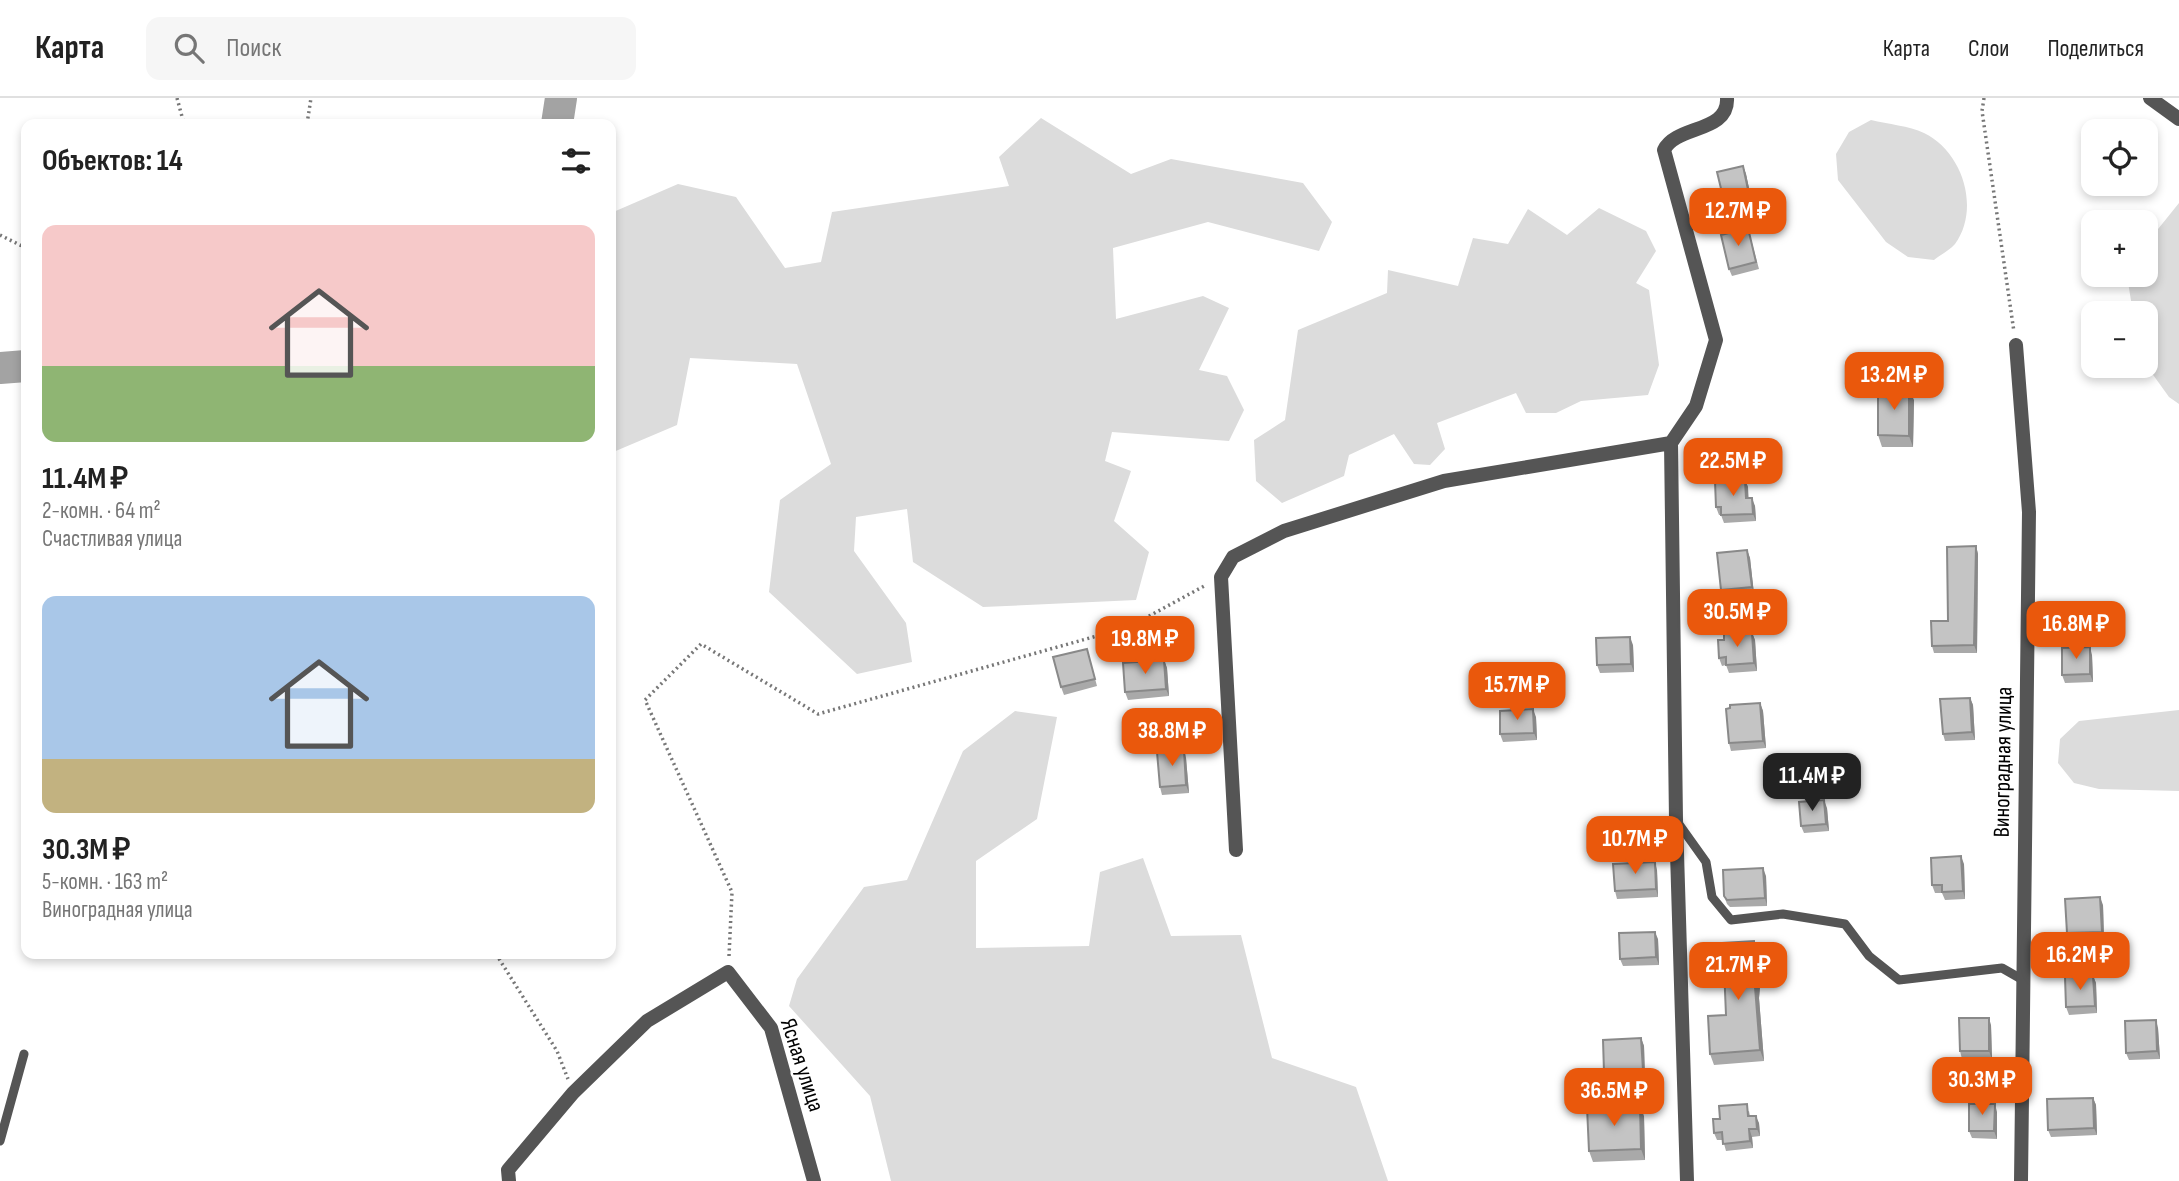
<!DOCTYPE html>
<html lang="ru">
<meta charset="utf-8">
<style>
:root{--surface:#fff;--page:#f6f6f6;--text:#222;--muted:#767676;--line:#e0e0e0;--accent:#ea580c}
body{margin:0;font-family:"Sofia Sans Condensed",sans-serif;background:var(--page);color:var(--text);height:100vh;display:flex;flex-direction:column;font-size:26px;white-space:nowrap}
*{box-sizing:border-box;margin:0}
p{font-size:23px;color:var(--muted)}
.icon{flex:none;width:38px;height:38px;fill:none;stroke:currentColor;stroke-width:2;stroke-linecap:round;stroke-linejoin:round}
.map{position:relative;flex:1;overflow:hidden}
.panel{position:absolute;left:21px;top:21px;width:595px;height:840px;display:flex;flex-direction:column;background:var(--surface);border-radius:14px;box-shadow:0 4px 10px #0003}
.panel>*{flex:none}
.buttons{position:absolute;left:2081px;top:21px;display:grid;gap:14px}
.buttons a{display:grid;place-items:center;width:77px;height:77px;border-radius:14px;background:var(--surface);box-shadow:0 4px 10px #0003;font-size:35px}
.price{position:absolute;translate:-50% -60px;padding:0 16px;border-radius:14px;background:var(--accent);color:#fff;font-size:23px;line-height:46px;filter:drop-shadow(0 2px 4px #0008)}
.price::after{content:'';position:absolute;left:50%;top:42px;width:21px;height:16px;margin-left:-10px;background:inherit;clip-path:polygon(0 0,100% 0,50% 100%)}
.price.selected{background:#222;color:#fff}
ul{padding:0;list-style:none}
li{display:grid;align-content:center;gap:14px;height:371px;padding:0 21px}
li span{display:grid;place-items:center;height:217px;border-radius:14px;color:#555}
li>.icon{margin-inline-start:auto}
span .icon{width:126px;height:126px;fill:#fffc;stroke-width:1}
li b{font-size:30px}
h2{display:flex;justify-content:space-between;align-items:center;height:84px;padding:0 21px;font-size:30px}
header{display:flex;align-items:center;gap:42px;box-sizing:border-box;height:98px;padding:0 35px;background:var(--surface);border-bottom:2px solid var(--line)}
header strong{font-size:33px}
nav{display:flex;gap:38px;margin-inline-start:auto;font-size:24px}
.search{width:490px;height:63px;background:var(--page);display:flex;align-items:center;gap:18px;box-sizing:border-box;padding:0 24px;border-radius:14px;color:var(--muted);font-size:26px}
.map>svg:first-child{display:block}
</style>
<header>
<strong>Карта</strong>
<div class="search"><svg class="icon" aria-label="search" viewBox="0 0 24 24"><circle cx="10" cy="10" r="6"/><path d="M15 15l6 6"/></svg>Поиск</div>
<nav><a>Карта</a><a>Слои</a><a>Поделиться</a></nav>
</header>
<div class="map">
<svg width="2179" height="1083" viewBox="0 0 2179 1083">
<rect width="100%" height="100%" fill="#fff"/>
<path fill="#dcdcdc" d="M1041 20 1131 76 1171 61 1303 85 1332 124 1319 153 1208 124 1113 150 1116 221 1203 198 1229 210 1199 272 1227 278 1244 312 1229 343 1112 334 1105 363 1131 373 1114 423 1149 454 1136 502 983 509 913 464 907 411 856 419 854 453 906 525 912 564 857 576 769 494 780 402 831 366 797 266 690 260 677 327 611 355V115L678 86 736 99 785 170 821 164 832 114 1009 88 999 59Z
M1871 22C1888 26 1909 28 1924 35 1962 53 1981 110 1955 146 1950 152 1940 157 1934 162L1908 159 1886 144 1838 82 1836 56 1849 34Z
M2179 105V306L2169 299 2146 267V215H2133L2128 184 2130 177H2146V146Z
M1599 110 1646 133 1656 153 1636 185 1649 192 1659 267 1648 297 1581 303 1556 315H1526L1516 295 1437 325 1445 351 1430 367 1414 366 1394 336 1349 357 1344 378 1282 405 1256 383 1254 342 1285 322 1298 232 1387 195 1388 172 1458 188 1473 140 1508 146 1528 111 1567 137Z
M2179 612V693L2099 691 2074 685 2058 665 2060 641 2079 623Z
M1015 613 1057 619 1037 721 976 763V850L1089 848 1100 774 1143 760 1171 838 1241 837 1272 960 1356 989 1388 1083H891L870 998 789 908 797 881 864 789 907 782 963 653Z"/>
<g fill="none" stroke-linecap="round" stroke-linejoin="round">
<path stroke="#a3a3a3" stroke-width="32" d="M557 26 561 0
M0 270 26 268"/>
<path stroke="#777" stroke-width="3.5" stroke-dasharray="2 3.5" stroke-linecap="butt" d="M177 0 184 26
M1984 0 1982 13 2014 234
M307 26 311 0
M0 137 26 150
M496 856 557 953 568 981
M729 858 732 794 645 602 701 546 818 616 1129 529 1206 487"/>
<path stroke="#555" stroke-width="9" d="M1676 722 1706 764 1712 799 1731 822 1783 816 1845 826 1869 858 1899 882 2002 870 2023 882
M0 1043 24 956"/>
<path stroke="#555" stroke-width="14" d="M2150 0 2179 21
M2016 247 2029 414 2021 1083
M1236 752 1221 479 1233 459 1284 433 1444 383 1671 345
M509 1083 508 1072 573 995 647 923 728 874 771 930 814 1083
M1687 1083 1676 722 1671 345 1696 308 1716 242 1664 52C1676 27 1729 35 1727 0"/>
</g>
<path fill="#a9a9a9" d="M1743 68 1746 76 1753 109 1727 114 1725 107Z
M2113 86H2130L2126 92Z
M1748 130 1759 171 1732 178 1729 171Z
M1914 302 1913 349H1882L1878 337Z
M1745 382 1748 389V400L1755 408 1756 423 1724 425 1721 417H1719L1716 409Z
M1976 448 1978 456 1977 555H1934L1932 548 1948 523Z
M1747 452 1750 460 1754 496 1724 500 1721 492Z
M1752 535 1755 542 1757 573 1729 575 1726 567 1722 568 1719 560 1724 542Z
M1633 547 1634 574 1600 575 1597 567Z
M1087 551 1097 588 1064 597 1061 589Z
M2092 557 2093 584 2065 585 2062 577Z
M1164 562 1167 570 1169 598 1128 602 1125 594Z
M1970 600 1973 607 1975 642 1945 643 1943 636Z
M1760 605 1763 613 1766 650 1731 653 1729 645Z
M1536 619 1537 642 1503 644 1500 636Z
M1186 660 1189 695 1162 697 1160 689Z
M1827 710 1829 733 1804 735 1801 728Z
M1964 766 1965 801 1945 802 1942 795H1935L1932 787Z
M1657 772 1658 799 1617 801 1615 793Z
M1766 778 1767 808 1730 809 1727 806 1724 798Z
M2103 807 2104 841 2069 843 2067 835Z
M1658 841 1659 867 1623 868 1620 861Z
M1758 854V860L1764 871 1765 889H1760L1759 900 1764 963 1714 967 1710 956 1726 917Z
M2093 878 2096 885 2097 915 2069 917 2066 909Z
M1991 927 1992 961H1962L1960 953Z
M2158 930 2160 961 2129 962 2126 955Z
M1641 940 1644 948 1645 980 1607 981 1604 974Z
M2093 1000 2096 1007 2097 1037 2051 1039 2048 1032Z
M1749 1013 1750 1018 1759 1025 1760 1038 1752 1039 1753 1050 1726 1053 1723 1042H1717L1714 1035 1720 1021Z
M1997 1014V1041L1972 1040 1969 1033Z
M1644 1018 1645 1062 1593 1064 1589 1053Z"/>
<path fill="#898989" d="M1743 68 1746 76 1753 109 1750 101Z
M2124 86H2130L2126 92Z
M1909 291 1914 302 1913 349 1909 338Z
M1745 382 1748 389 1749 408 1746 400Z
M1752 400 1755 408 1756 423 1753 416Z
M1976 448 1978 456 1977 555 1974 547Z
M1747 452 1750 460 1754 496 1752 489Z
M1752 535 1755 542 1757 573 1754 565Z
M1630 539 1633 547 1634 574 1631 566Z
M2090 549 2092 557 2093 584 2090 576Z
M1164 562 1167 570 1169 598 1166 591Z
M1970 600 1973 607 1975 642 1972 634Z
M1760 605 1763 613 1766 650 1763 643Z
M1533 611 1536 619 1537 642 1534 635Z
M1184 652 1186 660 1189 695 1186 687Z
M1824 702 1827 710 1829 733 1826 726Z
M1961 758 1964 766 1965 801 1963 793Z
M1655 764 1657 772 1658 799 1656 791Z
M1763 770 1766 778 1767 808 1765 800Z
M2100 799 2103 807 2104 841 2102 834Z
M1655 834 1658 841 1659 867 1656 859Z
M1754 843 1758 854 1759 871 1755 860Z
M1760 859 1764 871 1765 889 1761 878Z
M1755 878 1760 889 1759 900 1764 963 1760 952 1755 889Z
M2093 878 2096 885 2097 915 2095 908Z
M1989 920 1991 927 1992 961 1989 953Z
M2156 922 2158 930 2160 961 2157 953Z
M1641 940 1644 948 1645 980 1643 972Z
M2093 1000 2096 1007 2097 1037 2094 1030Z
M1995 1006 1997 1014V1041L1994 1033Z
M1640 1007 1644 1018 1645 1062 1641 1051Z
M1756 1018 1759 1025 1760 1038 1757 1031Z
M1749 1031 1752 1039 1753 1050 1750 1043Z"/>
<path fill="#c4c4c4" stroke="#898989" stroke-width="2" d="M1743 68 1750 101 1725 107 1717 74Z
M1748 130 1756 164 1729 171 1721 137Z
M1878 291H1909V338L1878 337Z
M1745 382 1746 400H1752L1753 416 1721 417V409H1716L1715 383Z
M1976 448 1974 547 1932 548 1931 523H1948L1947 449Z
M1747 452 1752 489 1721 492 1717 455Z
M1752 535 1754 565 1726 567V559L1719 560 1718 542H1724V536Z
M1630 539 1631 566 1597 567 1596 540Z
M2090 549V576L2062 577V550Z
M1087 551 1095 581 1061 589 1053 559Z
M1164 562 1166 591 1125 594 1123 565Z
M1970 600 1972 634 1943 636 1940 601Z
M1760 605 1763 643 1729 645 1726 611 1730 610V607Z
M1533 611 1534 635 1500 636V613Z
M1184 652 1186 687 1160 689 1157 654Z
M1824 702 1826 726 1801 728 1799 704Z
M1961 758 1963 793 1942 794V787H1932L1931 760Z
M1655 764 1656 791 1615 793 1613 766Z
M1763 770 1765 800 1727 802 1724 798 1723 772Z
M2100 799 2102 834 2067 835 2065 801Z
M1655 834 1656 859 1620 861 1619 835Z
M1754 843 1755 860 1760 859 1761 878H1755V889L1760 952 1710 956 1708 918 1726 917 1723 845Z
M2093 878 2095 908 2066 909 2065 879Z
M1959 920H1989V953H1960Z
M2156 922 2157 953 2126 955 2125 923Z
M1641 940 1643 972 1604 974 1603 942Z
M2093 1000 2094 1030 2048 1032 2047 1001Z
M1747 1006 1748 1018H1756L1757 1031H1749L1750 1043 1723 1046 1722 1034 1714 1035 1713 1021H1720L1719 1008Z
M1969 1006H1995L1994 1033H1969Z
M1640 1007 1641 1051 1589 1053 1587 1009Z"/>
<g text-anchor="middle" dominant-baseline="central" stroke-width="5" stroke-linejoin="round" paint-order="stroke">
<g font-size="23" fill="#000" stroke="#fff">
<text transform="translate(2003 664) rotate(-89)">Виноградная улица</text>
<text transform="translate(802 967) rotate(72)">Ясная улица</text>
</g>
</g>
</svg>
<div class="buttons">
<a><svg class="icon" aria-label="locate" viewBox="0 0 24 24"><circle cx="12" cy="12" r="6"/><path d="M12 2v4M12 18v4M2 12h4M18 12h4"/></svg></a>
<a>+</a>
<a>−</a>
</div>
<b class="price" style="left:1738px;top:150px">12.7M ₽</b>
<b class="price" style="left:1894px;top:314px">13.2M ₽</b>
<b class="price" style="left:1733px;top:400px">22.5M ₽</b>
<b class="price" style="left:1737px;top:551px">30.5M ₽</b>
<b class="price" style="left:2076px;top:563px">16.8M ₽</b>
<b class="price" style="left:1145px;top:578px">19.8M ₽</b>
<b class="price" style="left:1517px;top:624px">15.7M ₽</b>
<b class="price" style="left:1172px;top:670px">38.8M ₽</b>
<b class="price selected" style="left:1812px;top:715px">11.4M ₽</b>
<b class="price" style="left:1635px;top:778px">10.7M ₽</b>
<b class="price" style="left:2080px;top:894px">16.2M ₽</b>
<b class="price" style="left:1738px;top:904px">21.7M ₽</b>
<b class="price" style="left:1982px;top:1019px">30.3M ₽</b>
<b class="price" style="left:1614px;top:1030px">36.5M ₽</b>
<section class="panel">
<h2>Объектов: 14<svg class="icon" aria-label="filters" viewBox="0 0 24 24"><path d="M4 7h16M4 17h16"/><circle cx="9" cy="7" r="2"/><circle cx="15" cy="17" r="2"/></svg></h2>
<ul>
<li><span style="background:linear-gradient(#f6c9c9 65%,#8fb573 0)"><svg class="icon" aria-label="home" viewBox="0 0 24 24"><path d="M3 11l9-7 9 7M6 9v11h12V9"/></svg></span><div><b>11.4M ₽</b><p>2-комн. · 64 m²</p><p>Счастливая улица</p></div></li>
<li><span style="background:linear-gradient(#a9c7e8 75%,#c2b280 0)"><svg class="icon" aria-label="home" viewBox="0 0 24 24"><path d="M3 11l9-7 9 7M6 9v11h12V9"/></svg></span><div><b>30.3M ₽</b><p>5-комн. · 163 m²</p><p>Виноградная улица</p></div></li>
</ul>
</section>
</div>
